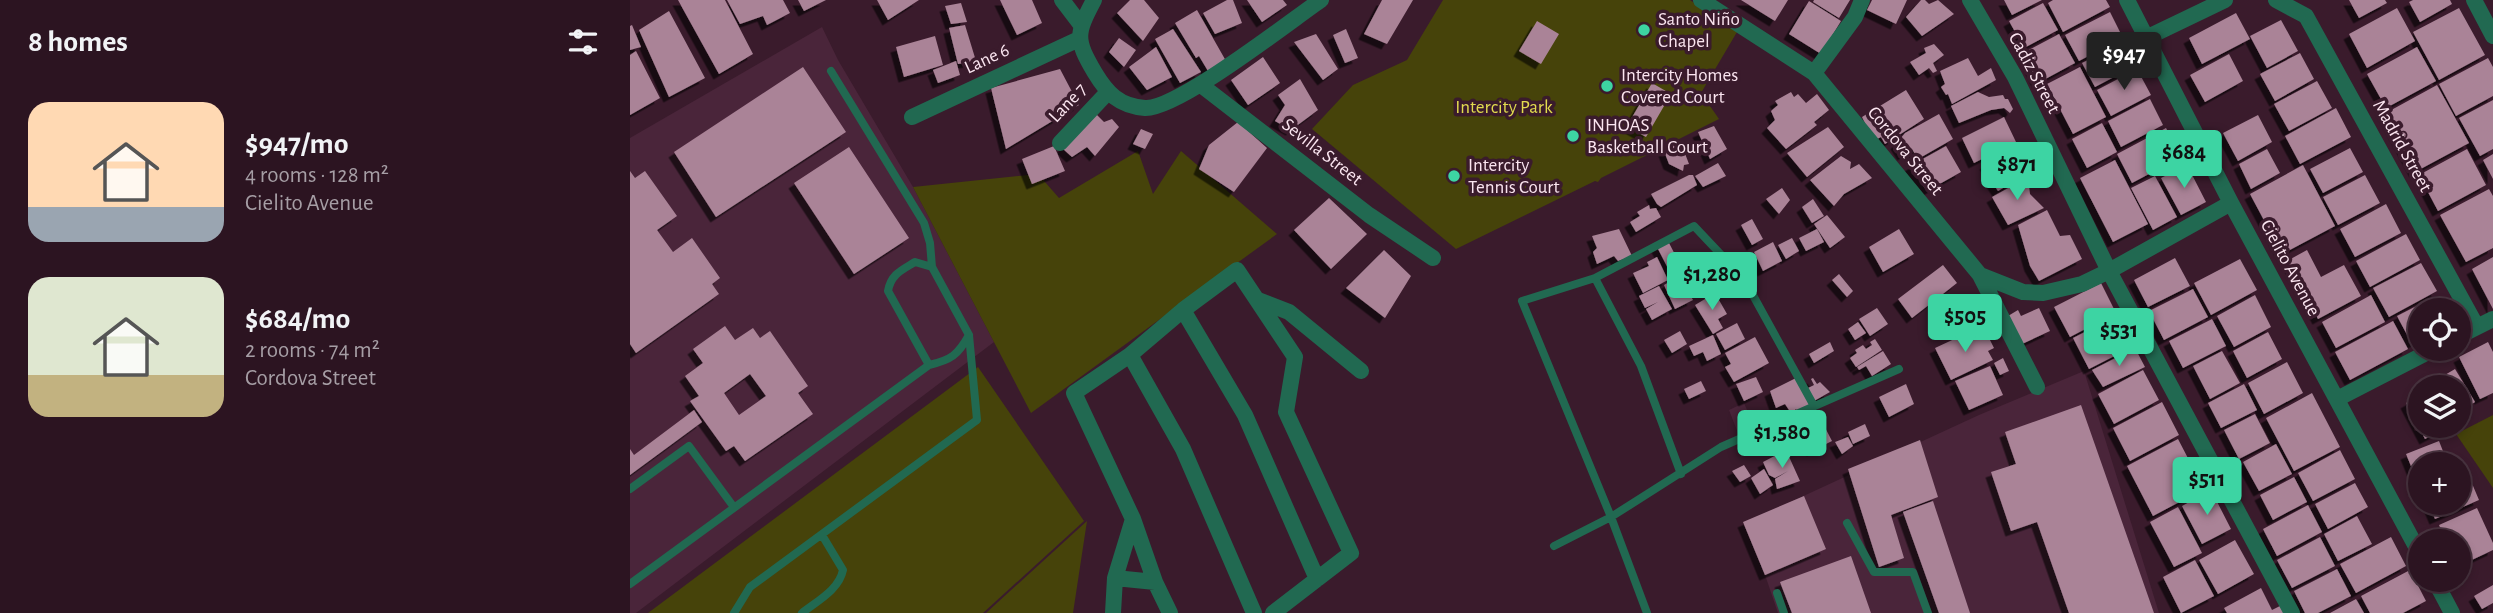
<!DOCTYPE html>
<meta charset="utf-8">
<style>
:root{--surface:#2c1421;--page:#341d2a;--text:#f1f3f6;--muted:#a69ea5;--line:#48333f;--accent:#3dd4a3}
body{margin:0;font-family:"Alegreya Sans",sans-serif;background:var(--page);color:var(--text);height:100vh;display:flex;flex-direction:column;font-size:26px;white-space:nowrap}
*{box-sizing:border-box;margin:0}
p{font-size:23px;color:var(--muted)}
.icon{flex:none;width:38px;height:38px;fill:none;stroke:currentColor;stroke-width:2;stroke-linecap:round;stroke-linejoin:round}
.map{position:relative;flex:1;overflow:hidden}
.sheet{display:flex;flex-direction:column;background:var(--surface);width:630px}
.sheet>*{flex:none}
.tools{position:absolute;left:1778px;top:298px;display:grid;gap:14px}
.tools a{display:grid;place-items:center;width:63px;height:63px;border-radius:50%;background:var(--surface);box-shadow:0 4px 10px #0003,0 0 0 2px var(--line);font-size:35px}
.price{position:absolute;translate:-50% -60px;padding:0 16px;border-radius:7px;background:var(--accent);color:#111;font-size:23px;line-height:46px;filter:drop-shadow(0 2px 4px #0008)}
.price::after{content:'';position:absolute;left:50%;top:42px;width:21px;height:16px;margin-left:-10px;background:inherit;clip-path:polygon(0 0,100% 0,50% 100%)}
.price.selected{background:#222;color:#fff}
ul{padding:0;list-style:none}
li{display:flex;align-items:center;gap:21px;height:175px;padding:0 28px}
li span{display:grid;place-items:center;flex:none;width:196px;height:140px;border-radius:21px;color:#555}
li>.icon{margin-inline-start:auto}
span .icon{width:84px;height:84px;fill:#fffc;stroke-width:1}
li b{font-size:30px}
h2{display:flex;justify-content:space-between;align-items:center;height:84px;padding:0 28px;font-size:30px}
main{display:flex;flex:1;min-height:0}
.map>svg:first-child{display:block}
</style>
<main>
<section class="sheet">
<h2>8 homes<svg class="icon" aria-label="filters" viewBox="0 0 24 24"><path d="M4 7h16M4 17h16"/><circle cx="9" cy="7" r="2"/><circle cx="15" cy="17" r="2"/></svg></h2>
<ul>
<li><span style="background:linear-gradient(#ffd9b3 75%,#9aa5b1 0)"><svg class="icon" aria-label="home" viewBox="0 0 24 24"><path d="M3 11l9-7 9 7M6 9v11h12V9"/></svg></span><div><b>$947/mo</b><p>4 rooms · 128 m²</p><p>Cielito Avenue</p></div></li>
<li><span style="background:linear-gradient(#dfe7d0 70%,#c2b280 0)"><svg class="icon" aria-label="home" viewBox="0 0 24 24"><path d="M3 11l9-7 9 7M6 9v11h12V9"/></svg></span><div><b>$684/mo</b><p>2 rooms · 74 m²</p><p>Cordova Street</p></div></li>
</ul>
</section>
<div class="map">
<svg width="1863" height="613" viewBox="0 0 1863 613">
<defs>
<filter id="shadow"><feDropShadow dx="-5.5" dy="5.5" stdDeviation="0" flood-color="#0009"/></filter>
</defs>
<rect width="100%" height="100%" fill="#3a1b2c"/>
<path fill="#4a253a" d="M192 27 208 60 283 187 364 342 6 613H0V138Z
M1454 371 1529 613H1148L1117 522 1349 415Z
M1114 403 1124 426 1108 433 1099 410Z"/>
<path fill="#46430a" d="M813 0H1060L1107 32 1071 93 1089 119 971 178 968 182 965 181 826 249 682 129 723 85 777 60Z
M508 151 523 194 551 151 647 234 401 413 283 187 408 174 429 198Z
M348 367 454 521 353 613H18Z
M1863 415V488L1826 434Z
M457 521 443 613H356Z"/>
<path fill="#aa8397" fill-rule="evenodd" filter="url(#shadow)" d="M48 0H95L123 54 89 74Z
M97 0H153L160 13 137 25 133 16 110 24Z
M168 0H196L174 11Z
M247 0H289L258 20Z
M370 0H402L412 23 387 35Z
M500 0H514L529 18 513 41 487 13Z
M597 0H603L612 23 585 34 573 13Z
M617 0H653L657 5 632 22Z
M752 0H783L757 44 734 34Z
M1111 0H1158L1145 21Z
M1184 0H1220L1209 18 1183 2Z
M1242 0H1277L1266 24 1237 10Z
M1291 0H1295L1299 4 1308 0 1324 14 1292 36 1276 17Z
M1374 0H1412L1382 15Z
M1423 0H1476L1480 7 1433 32 1418 3Z
M1719 0H1755L1757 3 1729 18Z
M1783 0H1820L1822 4 1790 22 1779 2Z
M1179 1 1211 21 1191 54 1159 34Z
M331 3 337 22 321 24 315 6Z
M1413 3 1428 30 1394 48 1379 21Z
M1767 8 1785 41 1737 68 1719 34Z
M1829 8 1855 55 1809 80 1783 32Z
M567 10 596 61 578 71 569 56 566 58 545 23Z
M39 11 75 78 39 97 9 30Z
M1480 12 1493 38 1449 61 1435 35Z
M1606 13 1620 39 1572 64 1559 38Z
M1651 20 1668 51 1637 68 1620 36Z
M907 21 929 34 911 64 889 51Z
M2 25 11 47 0 50V26Z
M335 25 346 61 328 64 319 28Z
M543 29 571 72 550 83 525 39Z
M716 29 728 58 715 63 703 35Z
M686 34 708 69 693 80 664 42Z
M1429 34 1445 63 1408 83 1393 53Z
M305 36 313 65 274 77 266 47Z
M489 38 506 50 494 67 479 52Z
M1493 42 1505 66 1465 87 1452 63Z
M1304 44 1314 55 1303 63 1307 71 1303 73 1299 68 1289 75 1280 62 1296 53 1294 48Z
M526 47 542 77 517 90 499 67Z
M1787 47 1806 81 1756 108 1737 74Z
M6 51 30 98 0 115V55Z
M1670 53 1684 79 1645 101 1630 74Z
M1599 54 1613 81 1575 102 1560 75Z
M633 57 650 83 618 105 601 80Z
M1338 58 1348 76 1361 68 1366 80 1322 104 1318 94 1316 95 1311 87 1315 84 1310 71Z
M1858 58 1863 67V96L1826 116 1809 84Z
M326 61 330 75 308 83 303 70Z
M173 67 216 132 86 217 44 152Z
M1450 67 1476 117 1443 134 1417 84Z
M430 69 449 105 376 149 361 88Z
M1507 69 1521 95 1481 116 1467 90Z
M670 79 688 110 661 130 645 121 655 105 648 95Z
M1687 81 1702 108 1659 131 1644 104Z
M1022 83 1041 94 1016 137 997 126Z
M1807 85 1839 143 1785 172 1754 114Z
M1276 90 1294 119 1255 144 1251 137 1245 140 1234 128 1235 123 1232 117Z
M1161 92 1164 97 1168 94 1176 103 1187 94 1199 110 1184 122 1187 125 1156 149 1137 128 1145 120 1141 111 1148 105 1145 101Z
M1348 92 1359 97 1373 95 1375 99H1378L1383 109 1380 113 1374 108 1361 110 1329 123 1321 106Z
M1520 99 1533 125 1491 147 1478 121Z
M1863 100V149L1850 156 1829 118Z
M1706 108 1721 137 1670 164 1655 136Z
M466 114 474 122 482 119 489 127 465 156 457 147 442 157 432 148Z
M1309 114 1323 139 1288 159 1282 149 1273 155 1266 144 1275 133Z
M1628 115 1642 142 1608 161 1593 133Z
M1374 117 1386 142 1344 163 1332 138Z
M608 122 637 148 604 192 569 169 579 145Z
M1472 123 1487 152 1457 168 1442 139Z
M1084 126 1097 149 1080 159 1068 132Z
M1198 127 1214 147 1177 177 1157 153Z
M1536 128 1551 157 1502 183 1487 154Z
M511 129 523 134 515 149 503 144Z
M1045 143H1051L1059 164 1054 165 1053 171 1039 164 1034 151Z
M424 146 435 171 402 184 392 159Z
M1316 146 1331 172 1297 191 1280 166Z
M219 147 279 238 224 274 164 183Z
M1720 148 1733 172 1693 193 1680 169Z
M1637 149 1650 173 1621 189 1609 164Z
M1837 149 1856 185 1808 211 1789 175Z
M1385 151 1398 173 1368 191 1359 177 1362 175 1355 164Z
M1863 154V179L1853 160Z
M1211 156 1221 162 1220 169 1229 164 1242 178 1214 194 1204 206 1180 180Z
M1485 160 1518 224 1483 242 1450 178Z
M1088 163 1096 176 1073 187 1065 176Z
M1557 165 1576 202 1551 215 1531 178Z
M1673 165 1705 226 1652 254 1620 194Z
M0 171 5 178 15 171 47 216 27 230 43 252 62 238 90 278 82 284 89 294 6 353 0 344Z
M1059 175H1063L1067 185 1031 207 1027 204 1021 194Z
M1735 175 1750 203 1708 225 1693 197Z
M1525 176 1547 217 1523 230 1501 188Z
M1398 177 1400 194 1414 208 1378 225 1362 197Z
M1152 188 1160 200 1149 214 1136 199Z
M1859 189 1863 196V248L1836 262 1810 215Z
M699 198 737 234 701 269 664 230Z
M1183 199 1194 216 1182 223 1172 207Z
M1756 204 1771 233 1725 257 1710 229Z
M1019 205 1020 209 1026 208 1031 217 1006 232 1000 222 1010 216 1007 212Z
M1417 210 1430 236 1440 235 1452 259 1409 281 1400 266 1388 225Z
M1197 215 1215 237 1200 248 1184 224Z
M1122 219 1133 239 1122 245 1111 225Z
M989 229 1002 256 988 261 984 256 967 264 963 252 967 248 962 236Z
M1187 229 1194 242 1176 251 1169 238Z
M1269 229 1284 254 1253 272 1239 247Z
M1776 234 1790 260 1740 287 1726 261Z
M1162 238 1169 251 1156 259 1148 245Z
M1038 241 1053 270 1042 276 1027 247Z
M1143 242 1152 261 1133 271 1124 252Z
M754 250 781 276 755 318 716 288Z
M1677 250 1691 277 1714 265 1731 296 1688 319 1657 261Z
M1027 257 1038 280 1013 293 1003 273 1019 266 1017 262Z
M1863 257V309L1842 269Z
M1545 258 1560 286 1518 307 1504 280Z
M1610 259 1627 290 1581 315 1564 283Z
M1090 261 1095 269 1100 268 1106 283 1077 292 1066 266Z
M1791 263 1807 291 1759 317 1743 288Z
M1313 265 1327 283 1282 318 1268 299Z
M1209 274 1223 291 1217 297 1202 280Z
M1044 279 1046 283 1052 280 1063 300 1045 309 1034 285Z
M1471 283 1486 313 1440 337 1424 307Z
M1029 286 1042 309 1022 320 1016 309 1028 302 1015 308 1009 296Z
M1563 289 1578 317 1534 340 1519 311Z
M1085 293 1097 314 1088 319 1093 328 1083 334 1065 305Z
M1625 295 1641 327 1604 347 1587 316Z
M1741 295 1755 322 1706 348 1692 322Z
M1804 297 1811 310H1790V339L1782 344 1767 316Z
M1247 308 1258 324 1240 336 1229 319Z
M1409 308 1420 331 1392 344 1378 316 1388 310 1391 316Z
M1486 316 1502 347 1459 369 1443 338Z
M1582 319 1596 346 1553 368 1539 341Z
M1763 321 1778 349 1720 380 1705 352Z
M1228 322 1236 333 1225 340 1218 329Z
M1107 323 1115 339 1095 350 1086 334Z
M95 326 105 340 123 328 130 338 140 331 178 386 168 393 183 414 115 461 104 446 96 451 60 401 69 396 55 376 73 363 63 349ZM120 374 136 396 109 415 94 393Z
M1348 328 1352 338 1358 336 1364 348 1358 351 1363 360 1321 380 1305 348Z
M1050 331 1057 344 1042 353 1034 340Z
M1638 332 1652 359 1617 378 1603 351Z
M1083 335 1091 354 1077 361 1073 352 1064 356 1059 346Z
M1125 337 1139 363 1104 382 1095 367 1101 364 1095 353Z
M1245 339 1252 350 1226 367 1220 358 1227 353 1225 350 1233 345 1236 349 1242 345 1240 342Z
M1200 342 1204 351 1184 363 1179 354Z
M1858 342 1863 352V393L1850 399 1829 357Z
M1505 348 1515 367 1473 387 1462 370Z
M1253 351 1261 364 1242 376 1236 366 1229 370 1227 367Z
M1592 351 1610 383 1580 399 1563 366Z
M1373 358 1379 371 1370 375 1364 363Z
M1657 362 1673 393 1634 414 1618 383Z
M1360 366 1373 395 1339 410 1325 381Z
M1825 369 1845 402 1829 412V387H1806L1803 382Z
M1513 370 1529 400 1484 424 1468 394Z
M1126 377 1133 392 1114 401 1106 384Z
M1166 378 1181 406 1168 412 1166 409 1161 413 1155 404 1146 408 1140 391Z
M1183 378 1187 384 1190 382 1200 392 1184 401 1178 388 1184 385 1181 379Z
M1071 381 1076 391 1059 399 1054 389Z
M1276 384 1284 404 1259 417 1249 397Z
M1614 384 1627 410 1591 428 1578 403Z
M1682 393 1710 447 1664 471 1636 418Z
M1790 395V425H1821L1795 439 1776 403Z
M1532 402 1549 435 1500 461 1483 428Z
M1451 405 1524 613H1439L1407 522 1381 531 1361 472 1386 464 1375 432Z
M64 410 72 422 0 475V449L4 455Z
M1187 412 1202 441 1182 451 1167 422Z
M1625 414 1640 443 1609 459 1594 430Z
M1235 424 1240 436 1223 444 1218 432Z
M1218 437 1223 446 1212 454 1205 442Z
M1548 439 1574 489 1523 516 1497 466Z
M1290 440 1308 497 1261 515 1274 558 1249 567 1218 469Z
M1809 441 1818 464H1790V482L1788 483 1776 454Z
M1646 444 1662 474 1629 491 1613 462Z
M1156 450 1170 481 1147 489 1145 479 1158 471 1145 478 1139 475 1133 462Z
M1710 450 1725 479 1683 501 1668 473Z
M1114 465 1121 476 1110 482 1102 471Z
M1835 467 1849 500 1805 519 1798 502H1829V470Z
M1134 469 1143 485 1130 494 1121 478Z
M1664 477 1677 502 1643 520 1630 495Z
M1725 483 1738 507 1698 529 1685 504Z
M1581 490 1601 529 1572 544 1552 506Z
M1174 496 1196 549 1135 575 1113 522Z
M1303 501 1340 613H1309L1273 512Z
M1678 505 1692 532 1647 556 1633 529Z
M1548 507 1572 553 1544 567 1520 522Z
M1847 508 1863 543V550L1829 566V541H1816L1809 525Z
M1727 516 1742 544 1708 561 1694 534Z
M1690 537 1705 566 1662 588 1647 560Z
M1761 537 1776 566 1726 593 1710 564Z
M1605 540 1624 574 1588 594 1569 560Z
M1221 556 1241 613H1162L1150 582Z
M1565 560 1584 596 1551 613 1533 577Z
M1707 569 1721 596 1688 613H1675L1664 591Z
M1780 570 1796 601 1773 613H1740L1731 596Z
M1863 585V603L1852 609 1844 596Z
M1631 588 1642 610 1650 606 1654 613H1597L1594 608Z
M1726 599 1734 613H1700Z"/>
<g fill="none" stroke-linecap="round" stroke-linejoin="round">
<path stroke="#216951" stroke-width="8" d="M201 71 294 223 300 243 302 267
M965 278 1011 366 1051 474
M299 365C321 360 328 355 339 335
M0 489 59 446 103 506
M1217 523 1244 572H1283L1298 613
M924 546 981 517 1091 447 1269 369
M0 584 299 365 258 291C261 274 272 270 285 262L302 267 339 335 347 420 120 587 104 613
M1147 593 1154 613
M172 613C187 601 209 590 213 570L192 535
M1017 613 981 517 892 301 965 278 1064 226 1114 279 1184 406"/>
<path stroke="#216951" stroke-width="16" d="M432 0 451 25
M464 0C446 34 445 39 465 73 477 93 489 106 515 108 547 110 659 22 691 0
M1071 0 1184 73 1350 275 1393 292 1413 293 1452 284 1479 271 1601 203
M1340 0 1385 77 1479 271 1662 613
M1497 0 1601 203 1790 554
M1646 0 1676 16 1847 327
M1844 0 1863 36
M1516 38 1595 0
M1184 73 1225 17 1232 0
M571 85 739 215 803 258
M282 117 449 39
M430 143 477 93
M1350 275 1407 387
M628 300 659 312 731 371
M553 310 615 415 687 579
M1829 336 1863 319
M500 355 553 449 624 613
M1707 399 1806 348
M485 578 525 582
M1804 579 1822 613
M483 613 485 578 503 519
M540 613 525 582 503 519 444 393 500 355 553 310 607 270 665 357 656 412 721 553 643 613"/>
</g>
<g fill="#3dd4a3" stroke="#3a1b2c" stroke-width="2.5">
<circle cx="1014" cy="30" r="7"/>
<circle cx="977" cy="86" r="7"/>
<circle cx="943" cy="136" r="7"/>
<circle cx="824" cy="176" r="7"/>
</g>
<g text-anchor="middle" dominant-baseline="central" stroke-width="7" stroke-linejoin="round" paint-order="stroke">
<g font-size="19" fill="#fbe5f0" stroke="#3a1b2c" text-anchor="start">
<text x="1028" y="19">Santo Niño<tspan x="1028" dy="22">Chapel</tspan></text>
<text x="991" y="75">Intercity Homes<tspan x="991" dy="22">Covered Court</tspan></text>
<text x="957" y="125">INHOAS<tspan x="957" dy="22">Basketball Court</tspan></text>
<text x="838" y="165">Intercity<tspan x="838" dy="22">Tennis Court</tspan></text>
</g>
<g font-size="19" fill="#fbe5f0" stroke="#3a1b2c">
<text transform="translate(357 59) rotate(-25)">Lane 6</text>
<text transform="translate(1404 73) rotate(62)">Cadiz Street</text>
<text transform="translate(438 103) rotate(-47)">Lane 7</text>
<text transform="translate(1772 146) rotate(61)">Madrid Street</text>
<text transform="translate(1275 151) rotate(51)">Cordova Street</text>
<text transform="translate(692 152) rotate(38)">Sevilla Street</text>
<text transform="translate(1660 268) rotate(62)">Cielito Avenue</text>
</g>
<g font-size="19" fill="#e2dc4f" stroke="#3a1b2c">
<text x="874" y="107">Intercity Park</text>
</g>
</g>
</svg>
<div class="tools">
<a><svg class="icon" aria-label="locate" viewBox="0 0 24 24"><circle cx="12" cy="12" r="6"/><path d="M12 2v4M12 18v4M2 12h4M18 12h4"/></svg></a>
<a><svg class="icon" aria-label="layers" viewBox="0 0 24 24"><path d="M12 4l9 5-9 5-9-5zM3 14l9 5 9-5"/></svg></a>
<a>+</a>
<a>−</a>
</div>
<b class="price selected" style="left:1494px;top:92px">$947</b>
<b class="price" style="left:1554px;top:190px">$684</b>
<b class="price" style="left:1387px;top:202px">$871</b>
<b class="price" style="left:1082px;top:312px">$1,280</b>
<b class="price" style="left:1335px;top:354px">$505</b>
<b class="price" style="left:1489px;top:368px">$531</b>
<b class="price" style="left:1152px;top:470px">$1,580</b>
<b class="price" style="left:1577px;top:517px">$511</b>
</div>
</main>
